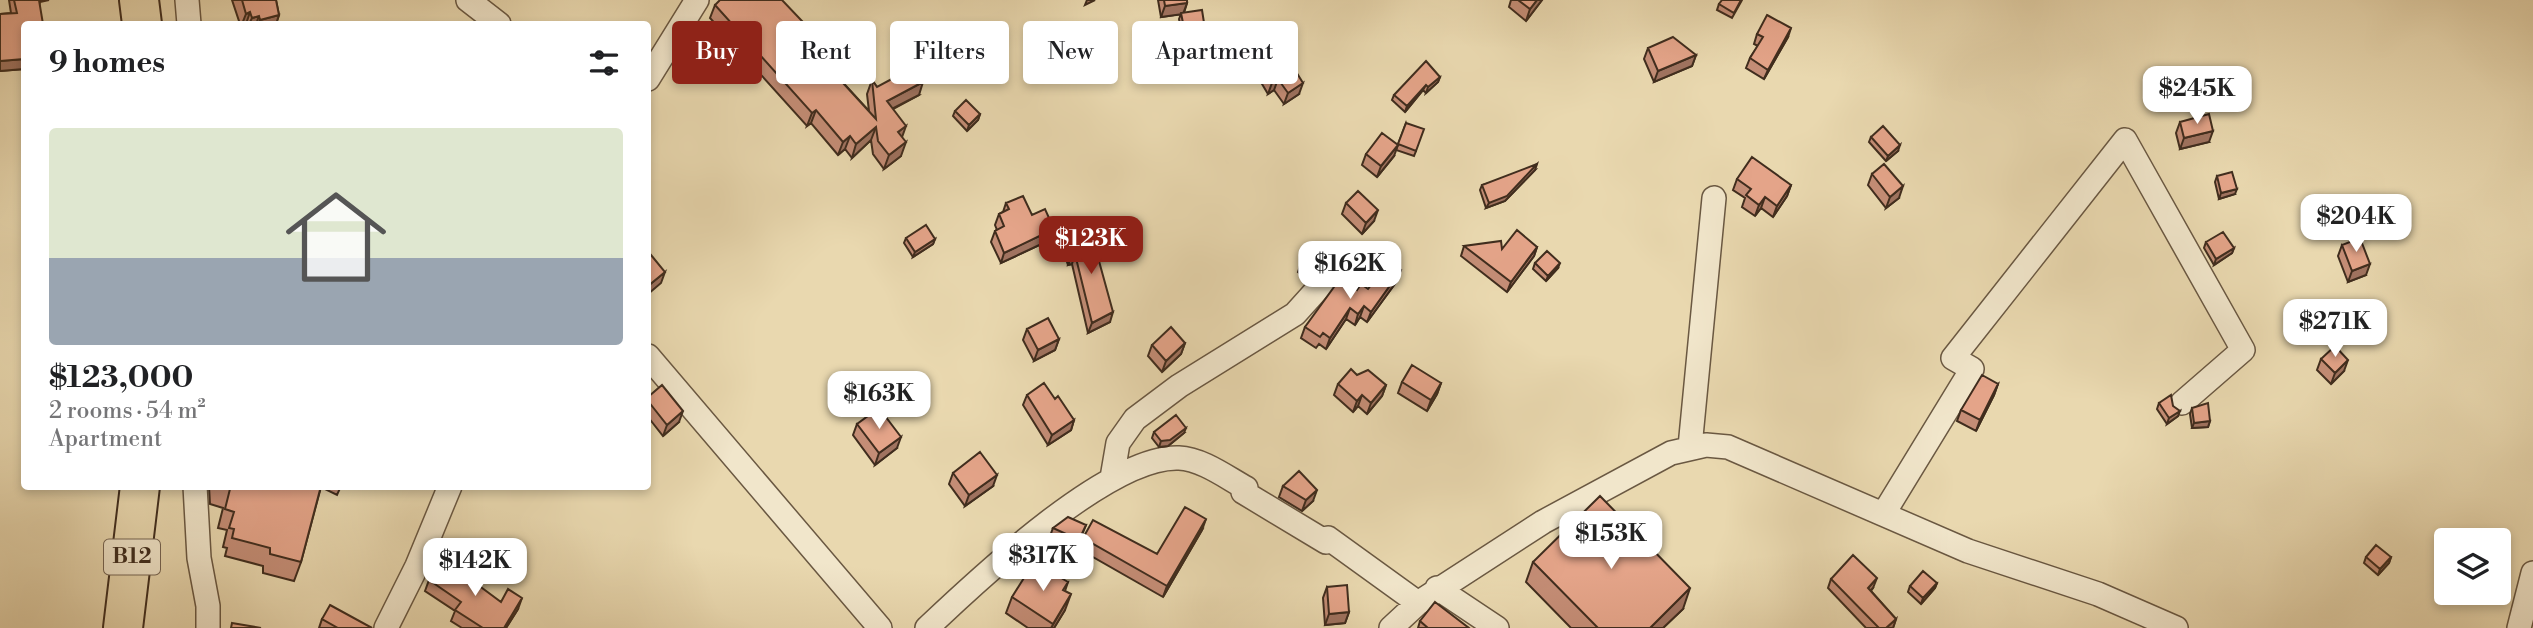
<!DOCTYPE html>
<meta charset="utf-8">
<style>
:root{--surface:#fff;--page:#f2f2f2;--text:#202124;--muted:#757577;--accent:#8f2418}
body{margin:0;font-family:"Libre Bodoni",serif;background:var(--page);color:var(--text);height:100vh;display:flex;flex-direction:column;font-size:26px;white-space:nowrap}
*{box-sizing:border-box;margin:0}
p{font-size:23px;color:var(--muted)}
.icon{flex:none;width:38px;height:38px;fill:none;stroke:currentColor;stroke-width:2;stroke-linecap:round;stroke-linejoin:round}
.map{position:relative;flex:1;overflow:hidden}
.sheet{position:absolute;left:21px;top:21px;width:630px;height:469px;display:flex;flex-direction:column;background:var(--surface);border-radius:7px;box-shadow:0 4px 10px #0003}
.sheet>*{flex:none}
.hud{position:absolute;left:672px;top:21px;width:665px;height:63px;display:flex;gap:14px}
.controls{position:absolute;left:2434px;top:528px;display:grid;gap:14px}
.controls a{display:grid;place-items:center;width:77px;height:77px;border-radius:7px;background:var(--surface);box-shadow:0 4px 10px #0003;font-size:35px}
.price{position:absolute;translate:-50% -60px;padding:0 16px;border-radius:14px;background:#fff;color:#222;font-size:23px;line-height:46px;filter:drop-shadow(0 2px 4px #0008)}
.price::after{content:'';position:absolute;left:50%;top:42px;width:21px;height:16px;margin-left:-10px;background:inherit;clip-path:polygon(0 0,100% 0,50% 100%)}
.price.active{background:var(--accent);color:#fff}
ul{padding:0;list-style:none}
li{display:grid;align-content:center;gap:14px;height:371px;padding:0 28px}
li span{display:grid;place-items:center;height:217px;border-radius:7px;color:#555}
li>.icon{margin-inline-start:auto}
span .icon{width:126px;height:126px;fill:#fffc;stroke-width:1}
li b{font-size:30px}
h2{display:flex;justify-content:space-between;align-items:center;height:84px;padding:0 28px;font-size:30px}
.pill{padding:0 24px;border-radius:7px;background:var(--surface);box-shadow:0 4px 10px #0003;font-size:24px;line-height:63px}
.pill.active{background:var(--accent);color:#fff}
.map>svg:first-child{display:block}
</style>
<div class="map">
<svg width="2533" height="628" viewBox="0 0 2533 628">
<rect width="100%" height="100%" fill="#e9d8af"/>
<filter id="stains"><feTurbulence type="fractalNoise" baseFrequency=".00286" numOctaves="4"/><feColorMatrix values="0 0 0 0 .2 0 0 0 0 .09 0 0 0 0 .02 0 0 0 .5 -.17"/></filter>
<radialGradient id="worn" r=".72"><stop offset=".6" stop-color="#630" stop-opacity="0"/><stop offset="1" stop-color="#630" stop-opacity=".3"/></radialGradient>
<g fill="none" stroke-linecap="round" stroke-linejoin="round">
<g stroke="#6a5842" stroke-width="26">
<path id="street" d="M187 0 189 24
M468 0 499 24
M648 79 697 0
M648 356 880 628
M1690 447 1714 198
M1112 478 1118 443 1135 419 1179 386 1295 314 1341 263
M195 486 199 558 208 606V628
M1884 513 1972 369 1953 358 2125 140 2243 350 2182 403
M1437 588 1497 628
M386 628 417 566 450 486
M927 628C978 580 1109 455 1179 458 1202 459 1226 477 1246 488L1243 492 1326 542 1328 538 1418 603 1543 522 1671 453 1706 445 1728 447 1968 551 2098 594 2176 628
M1391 628 1418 603
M2519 628 2533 573"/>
</g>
<g stroke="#402d1e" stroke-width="42">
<path id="highway" d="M139 0 142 24
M123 628 140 486"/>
</g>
<use href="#street" stroke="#f1e6cb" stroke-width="23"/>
<use href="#highway" stroke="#e9d8af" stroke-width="38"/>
</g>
<path fill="#c48d76" stroke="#402d1e" stroke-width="2" d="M9 0H49L40 2 24 69 0 71V14L11 13Z
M232 0H276L279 15 276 24H240Z
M1158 0H1187V3L1184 13 1203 35 1183 38 1179 19 1181 14 1161 17Z
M1511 0H1542L1526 21 1509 7Z
M1742 0 1732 18 1717 10 1719 4Z
M715 5 841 62 836 75 869 111 867 94 872 80 877 87 919 95 893 109 902 138 901 156 884 169 873 154 871 140 852 158 845 149 838 155 811 123 807 126 710 18Z
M1757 34 1788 37 1764 79 1746 68 1750 58 1758 46 1754 44Z
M1648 48 1696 55 1692 66 1654 82 1644 59Z
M1263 68 1299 94 1284 104 1274 90 1268 94 1259 79Z
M1440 77 1438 82 1426 93 1423 90 1405 112 1392 100 1394 95Z
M955 111 980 114 978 120 967 131 953 116Z
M2180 122 2209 142 2180 149 2176 133Z
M1406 123 1416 151 1414 156 1396 150Z
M1871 137 1898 151 1886 161 1869 142Z
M1366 154 1394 156 1377 177 1362 165Z
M1535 170 1505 201 1486 208 1480 190 1482 185Z
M1872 174 1899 198 1886 208 1868 185Z
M2217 176 2235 194 2219 199 2215 182Z
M1737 179 1791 185 1787 196 1773 217 1761 208 1755 216 1742 207 1745 198 1733 190Z
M1006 203 1032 215 1054 229 1050 240 1001 263 991 242 995 231 997 230 995 225 999 214 1003 212Z
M1346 203 1374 221 1362 234 1342 214Z
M1091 232 1110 322 1088 333 1072 264 1068 265 1063 250 1067 240Z
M906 238 935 239 933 244 913 257 904 243Z
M2206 242 2234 248 2232 253 2214 265 2204 248Z
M2342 245 2366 275 2348 282 2338 256Z
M1464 246 1502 249 1537 247 1534 256 1507 292 1461 256Z
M1325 260 1308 279 1298 272 1300 266Z
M1535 263 1558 268 1546 281 1533 269Z
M1397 281 1367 322 1360 317 1355 325 1346 319 1326 349 1319 344 1316 348 1301 338 1305 327 1357 290 1368 289Z
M1027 329 1059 339 1055 350 1034 361 1023 340Z
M1185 343 1181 354 1162 372 1148 356 1152 345Z
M2321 359 2344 371 2331 384 2317 370Z
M1357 375 1386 385 1382 396 1367 414 1358 406 1353 412 1334 395 1338 384Z
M1402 382 1441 383 1437 394 1427 411 1398 393Z
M1998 384 1994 395 1976 431 1957 421 1961 410Z
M1027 395 1055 399 1074 420 1071 430 1048 445 1023 405Z
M648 397 679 422 663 436 648 417Z
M2159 403 2173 406 2178 416 2167 424 2157 409Z
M2192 408 2210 421 2208 427 2192 428 2190 414Z
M857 424 897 448 875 465 853 435Z
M1154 432 1184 433 1168 446 1159 447 1152 438Z
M953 473 993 486 965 506 949 484Z
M209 486H341L337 495 321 487 301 562 294 581 263 573V566L225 556 227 548 223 547 227 530 218 528 223 508 210 504Z
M1283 486 1313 501 1302 511 1279 497Z
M1086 525 1075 551 1049 539 1053 528Z
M1202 530 1163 597 1079 549 1083 538 1157 554Z
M2366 557H2391L2389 563 2378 575 2364 563Z
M1533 562 1683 609 1663 628H1571L1526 582Z
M1831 579 1873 588 1871 591 1896 619 1893 628H1866L1828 588Z
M429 580 501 602 518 609 506 628H462L451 621 455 611 425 591Z
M1068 582 1065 591V610L1054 628H1028L1006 613 1012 597Z
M1937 583 1935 588 1921 604 1908 592 1910 586Z
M1327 587 1349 612 1345 623 1325 625 1323 598Z
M322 619 372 628H319Z
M1420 621 1469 628H1418Z"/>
<path fill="#a07360" stroke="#402d1e" stroke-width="2" d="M1087 0H1095L1085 5Z
M1537 0H1542L1526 21 1530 9Z
M1187 3 1183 14 1161 17 1165 6Z
M250 12 246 24H242L246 14Z
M279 15 276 24H258L260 20Z
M259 16 256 24H249L252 18Z
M1791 28 1788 37 1764 79 1768 70Z
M1205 29 1203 35 1183 38 1185 33Z
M1696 55 1692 66 1654 82 1658 71Z
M24 59V69L0 71V61Z
M841 62 836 76 832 71Z
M1440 77 1438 82 1426 93 1428 87Z
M1278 79 1274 90 1268 94 1272 83Z
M923 82 919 95 882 114 887 101Z
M1303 83 1299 94 1284 104 1288 93Z
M1426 85 1423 90 1405 112 1407 106Z
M816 110 811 123 807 126 812 113Z
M980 114 978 120 967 131 969 125Z
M906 126 901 140 898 132Z
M876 127 871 140 852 158 856 144Z
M2213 131 2209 142 2180 149 2184 138Z
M850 136 845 149 838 155 843 142Z
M906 142 901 156 884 169 889 155Z
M1398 145 1394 156 1377 177 1381 166Z
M1900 145 1898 151 1886 161 1888 156Z
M1537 164 1535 170 1505 201 1486 208 1489 203Z
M1791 185 1787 196 1773 217 1777 206Z
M1903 186 1899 198 1886 208 1890 197Z
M2237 189 2235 194 2219 199 2221 193Z
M1765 197 1761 208 1755 216 1759 205Z
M1378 210 1374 221 1362 234 1366 223Z
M1054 229 1050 240 1001 263 1004 253Z
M935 239 933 244 913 257 915 252Z
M1537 247 1534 256 1507 292 1511 282Z
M2234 248 2232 253 2214 265 2216 259Z
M1075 254 1072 264 1068 265 1072 255Z
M1327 255 1325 260 1308 279 1310 273Z
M1560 263 1558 268 1546 281 1548 276Z
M2370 264 2366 275 2348 282 2352 271Z
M1401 270 1397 281 1367 322 1371 312Z
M665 272 661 283 648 294V286Z
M1364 306 1360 317 1355 325 1358 314Z
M1350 308 1346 319 1326 349 1330 338Z
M1113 312 1110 322 1088 333 1092 323Z
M1059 339 1055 350 1034 361 1038 350Z
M1185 343 1181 354 1162 372 1166 361Z
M2348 360 2344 371 2331 384 2335 373Z
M1441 383 1437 394 1427 411 1431 400Z
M1998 384 1994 395 1976 431 1980 420Z
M1386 385 1382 396 1367 414 1371 403Z
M1362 395 1358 406 1353 412 1357 401Z
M683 411 679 422 663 436 667 425Z
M2180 411 2178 416 2167 424 2169 418Z
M1074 420 1071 430 1048 445 1052 435Z
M2210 421 2208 427 2192 428 2194 423Z
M1186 428 1184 433 1168 446 1159 447 1161 441Z
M901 437 897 448 875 465 879 453Z
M997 475 993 486 965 506 969 495Z
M1317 490 1313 501 1302 511 1306 500Z
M1206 519 1202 530 1163 597 1167 586Z
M2391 557 2389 563 2378 575 2380 569Z
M1877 578 1873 588 1864 597 1868 588Z
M1937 583 1935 588 1921 604 1923 598Z
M1690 588 1683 609 1663 628H1650Z
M1071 594 1065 610 1054 628H1051Z
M522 598 518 609 506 628H504Z
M1349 612 1345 623 1325 625 1329 614Z
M1896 619 1893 628H1886Z"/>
<path fill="#e4a489" stroke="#402d1e" stroke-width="2" d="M14 0H39L43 24H24V59L0 61V14L17 13Z
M242 0H276L279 15 260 20 259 16 252 18 250 12 246 14Z
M720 0H782L841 62 832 71 876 119 872 80 877 87 916 66 923 82 887 101 906 126 898 132 906 142 889 155 878 141 876 127 856 144 850 136 843 142 816 110 812 113 715 5Z
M1164 0H1187V3L1165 6Z
M1518 0H1537L1530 9Z
M1722 0H1741L1734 13 1719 4Z
M1202 10 1205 29 1185 33 1181 13Z
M1767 15 1791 28 1768 70 1750 58 1763 37 1757 34Z
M1673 37 1696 55 1658 71 1648 48Z
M1285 54 1303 83 1288 93 1278 79 1272 83 1263 68Z
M1426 61 1440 77 1428 87 1426 85 1407 106 1394 95Z
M966 100 980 114 969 125 955 111Z
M2209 114 2213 131 2184 138 2180 122Z
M1406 123 1424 129 1416 151 1398 144Z
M1883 126 1900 145 1888 156 1871 137Z
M1382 133 1398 145 1381 166 1366 154Z
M1752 157 1791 185 1777 206 1765 197 1759 205 1746 195 1751 189 1737 179Z
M1537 164 1507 196 1489 203 1482 185Z
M1884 164 1903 186 1890 197 1872 174Z
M2232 172 2237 189 2221 193 2217 176Z
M1358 191 1378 210 1366 223 1346 203Z
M1023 196 1032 215 1045 209 1054 229 1004 253 995 231 1004 226 999 214 1009 209 1006 203Z
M926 225 935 239 915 252 906 238Z
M1517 230 1537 247 1511 282 1464 246 1501 241 1502 249Z
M1091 232 1113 312 1092 323 1075 254 1072 255 1067 240Z
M2223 232 2234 248 2216 259 2206 242Z
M2360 238 2370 264 2352 271 2342 245Z
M1314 246 1327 255 1310 273 1300 266Z
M1547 251 1560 263 1548 276 1535 263Z
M651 255 665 272 648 286V258Z
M1390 261 1401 270 1371 312 1364 306 1358 314 1350 308 1330 338 1323 333 1320 337 1305 327 1342 276 1357 290 1361 284 1368 289Z
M1048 318 1059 339 1038 350 1027 329Z
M1171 327 1185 343 1166 361 1152 345Z
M2335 346 2348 360 2335 373 2321 359Z
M1412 365 1441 383 1431 400 1402 382Z
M1351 369 1357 375 1368 370 1386 385 1371 403 1362 395 1357 401 1338 384Z
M1982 375 1998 384 1980 420 1961 410Z
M1044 383 1055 399 1058 396 1074 420 1052 435 1027 395Z
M662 385 683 411 667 425 648 401V397Z
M2171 395 2173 406 2180 411 2169 418 2159 403Z
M2208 403 2210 421 2194 423 2192 408Z
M879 408 901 437 879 453 857 424Z
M1176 415 1186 428 1170 440 1161 441 1154 432Z
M980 452 997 475 969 495 953 473Z
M1299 471 1317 490 1306 500 1283 486Z
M219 486H321L301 562 270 554V548L232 538 234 529 229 528 234 512 225 509 230 489Z
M1600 496 1690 588 1650 628H1598L1533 562Z
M1185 507 1206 519 1167 586 1083 538 1093 520 1157 554Z
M1068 517 1086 525 1079 540 1053 528Z
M2376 545 2391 557 2380 569 2366 557Z
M1853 555 1877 578 1868 588 1896 619 1886 628H1879L1831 579Z
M443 559 501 602 508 589 522 598 504 628H483L455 610 461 602 429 580Z
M1034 562 1068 582 1063 590 1071 594 1053 624 1012 597Z
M1923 571 1937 583 1923 598 1910 586Z
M1347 585 1349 612 1329 614 1327 587Z
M1435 602 1469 628H1428L1420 621Z
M330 605 372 628H338L322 619Z
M232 623 261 628H231Z"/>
<g text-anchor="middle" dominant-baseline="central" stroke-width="5" stroke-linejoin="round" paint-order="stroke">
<rect fill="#f1e6cb" stroke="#756452" stroke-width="2" x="104" y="539.5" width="56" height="35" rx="5"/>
<g font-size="21" font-weight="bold" fill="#402d1e">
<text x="132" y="557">B12</text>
</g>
</g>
<rect width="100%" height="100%" filter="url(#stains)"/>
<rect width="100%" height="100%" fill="url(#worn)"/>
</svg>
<div class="controls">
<a><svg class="icon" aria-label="layers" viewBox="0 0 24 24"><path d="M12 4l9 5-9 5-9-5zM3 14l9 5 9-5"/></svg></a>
</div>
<b class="price" style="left:2197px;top:126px">$245K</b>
<b class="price" style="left:2356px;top:254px">$204K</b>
<b class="price active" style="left:1091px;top:276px">$123K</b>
<b class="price" style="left:1350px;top:301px">$162K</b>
<b class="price" style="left:2335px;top:359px">$271K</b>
<b class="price" style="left:879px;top:431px">$163K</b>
<b class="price" style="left:1611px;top:571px">$153K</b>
<b class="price" style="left:1043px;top:593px">$317K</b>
<b class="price" style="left:475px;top:598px">$142K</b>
<div class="hud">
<a class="pill active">Buy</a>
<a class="pill">Rent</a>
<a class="pill">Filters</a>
<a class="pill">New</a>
<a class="pill">Apartment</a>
</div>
<section class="sheet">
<h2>9 homes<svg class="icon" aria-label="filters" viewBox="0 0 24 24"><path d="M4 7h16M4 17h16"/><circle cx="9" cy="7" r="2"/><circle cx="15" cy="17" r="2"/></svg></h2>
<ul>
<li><span style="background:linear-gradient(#dfe7d0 60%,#9aa5b1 0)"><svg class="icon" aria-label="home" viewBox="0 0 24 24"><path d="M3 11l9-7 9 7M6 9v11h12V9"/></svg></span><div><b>$123,000</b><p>2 rooms · 54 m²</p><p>Apartment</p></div></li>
</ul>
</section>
</div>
